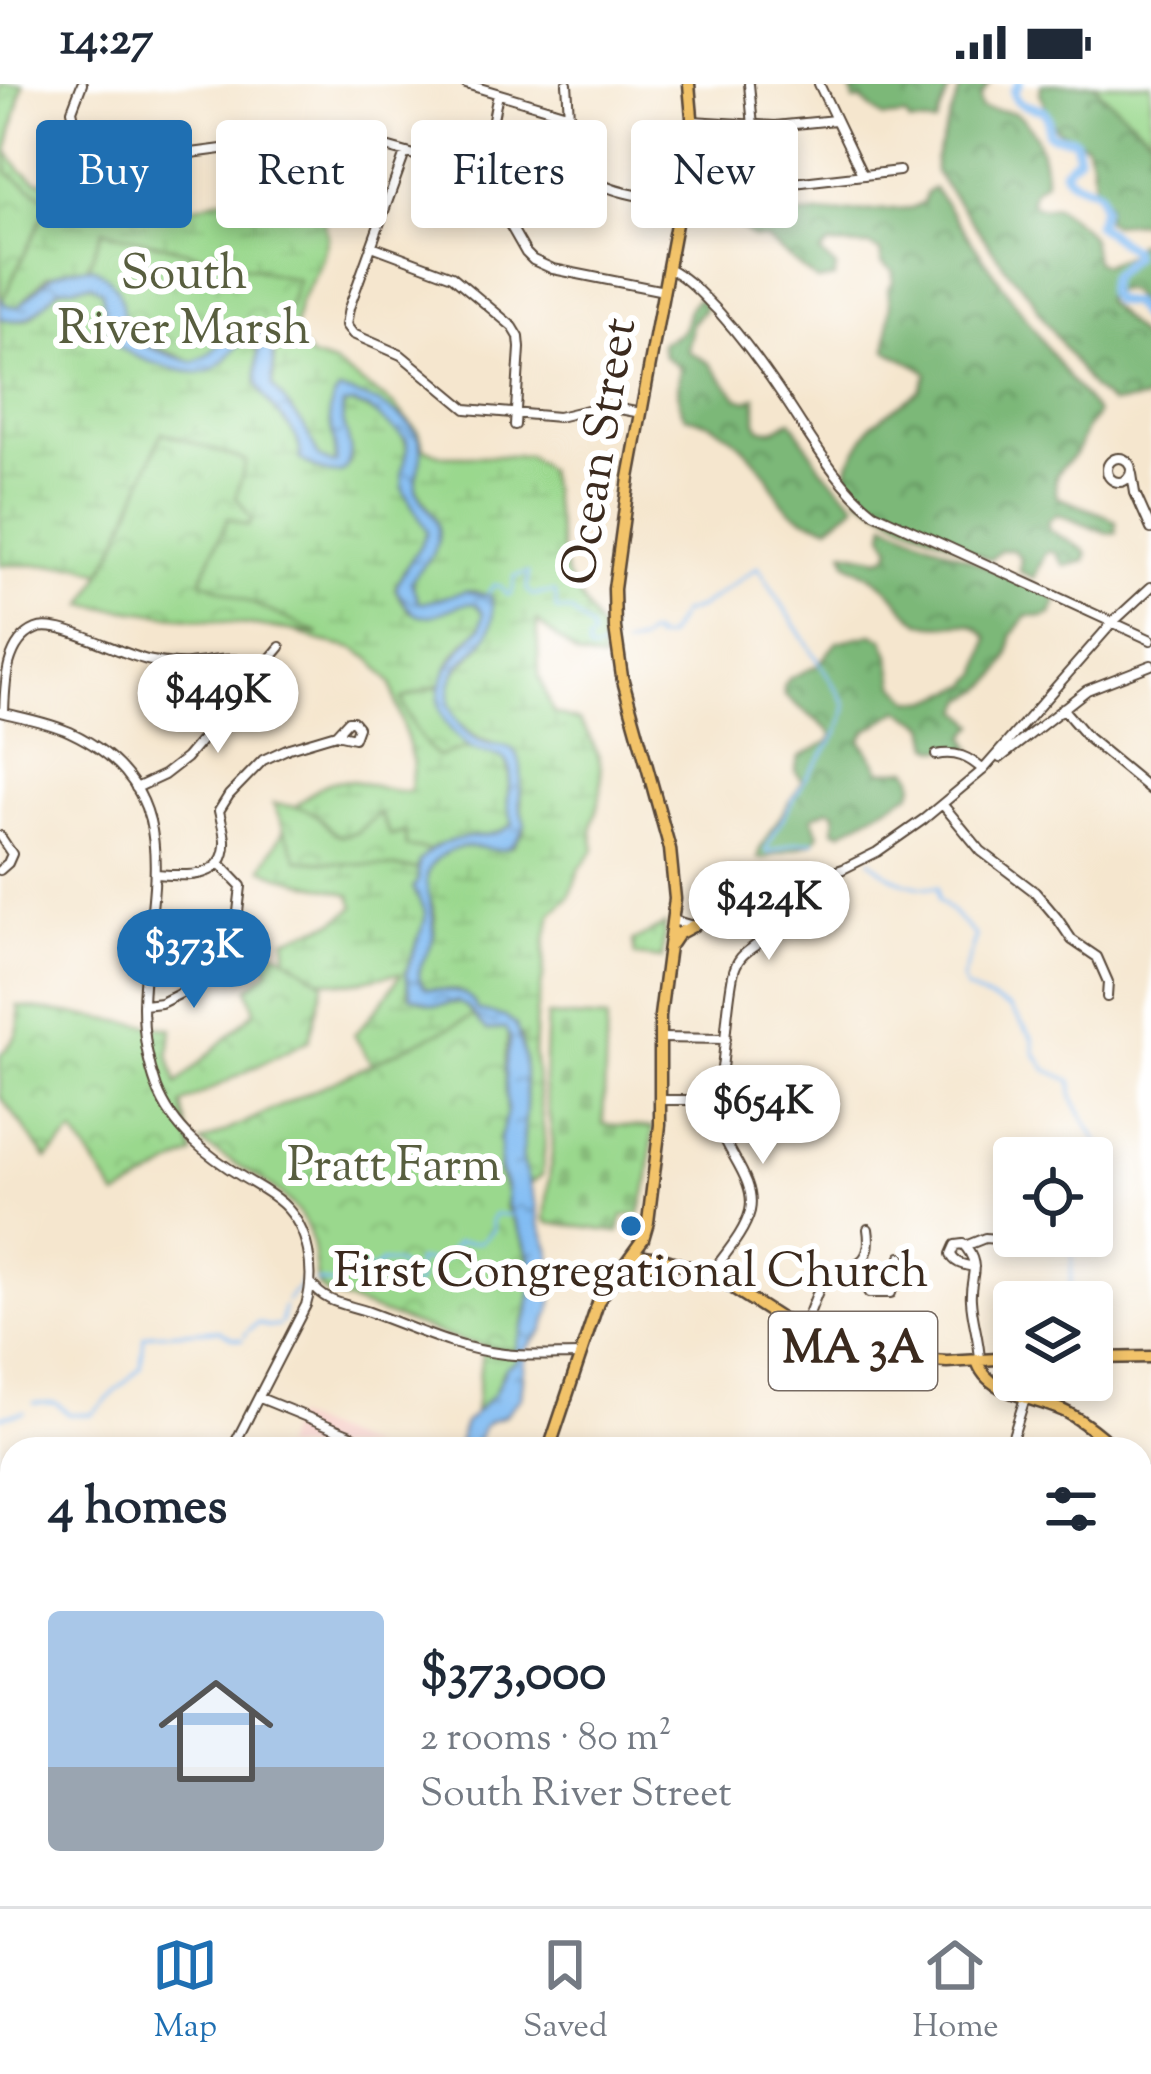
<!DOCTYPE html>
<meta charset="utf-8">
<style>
:root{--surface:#fff;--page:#f2f2f3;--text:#1f2937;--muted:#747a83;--line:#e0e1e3;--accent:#1f6fb2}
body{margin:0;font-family:"Sorts Mill Goudy",serif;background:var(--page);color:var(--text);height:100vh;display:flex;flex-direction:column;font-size:45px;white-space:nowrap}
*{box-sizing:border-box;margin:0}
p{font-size:39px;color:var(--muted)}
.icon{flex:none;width:66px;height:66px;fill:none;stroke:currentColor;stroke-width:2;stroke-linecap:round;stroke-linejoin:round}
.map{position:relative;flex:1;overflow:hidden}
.panel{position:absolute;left:0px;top:1353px;width:1152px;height:471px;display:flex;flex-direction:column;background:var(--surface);border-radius:36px 36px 0 0;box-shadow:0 6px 18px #0003}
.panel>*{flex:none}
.guide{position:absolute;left:36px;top:36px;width:1080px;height:108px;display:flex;gap:24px}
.tools{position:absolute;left:993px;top:1053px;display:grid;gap:24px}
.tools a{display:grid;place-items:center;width:120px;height:120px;border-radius:12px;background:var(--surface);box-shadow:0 6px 18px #0003;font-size:60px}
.price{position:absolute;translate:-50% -102px;padding:0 27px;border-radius:42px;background:#fff;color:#222;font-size:39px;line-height:78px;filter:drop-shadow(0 3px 6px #0008)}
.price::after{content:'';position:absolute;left:50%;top:72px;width:36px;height:27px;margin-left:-18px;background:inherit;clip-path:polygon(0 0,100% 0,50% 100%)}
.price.active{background:var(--accent);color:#fff}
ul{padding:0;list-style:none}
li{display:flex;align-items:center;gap:36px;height:300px;padding:0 48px}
li span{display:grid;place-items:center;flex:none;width:336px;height:240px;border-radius:12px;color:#555}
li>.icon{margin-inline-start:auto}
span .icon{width:144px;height:144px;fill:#fffc;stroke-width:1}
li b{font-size:51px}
h2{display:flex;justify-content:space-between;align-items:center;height:144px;padding:0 48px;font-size:51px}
.pill{padding:0 42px;border-radius:12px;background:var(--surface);box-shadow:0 6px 18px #0003;font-size:42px;line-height:108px}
.pill.active{background:var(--accent);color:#fff}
.status{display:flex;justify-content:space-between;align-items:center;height:84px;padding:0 60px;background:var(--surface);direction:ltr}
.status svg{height:33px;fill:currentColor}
.dock{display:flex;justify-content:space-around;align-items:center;height:168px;border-top:3px solid var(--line);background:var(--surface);font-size:33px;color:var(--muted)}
.dock a{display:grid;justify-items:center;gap:6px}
.dock .active{color:var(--accent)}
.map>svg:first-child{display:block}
</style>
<div class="status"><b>14:27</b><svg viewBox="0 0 49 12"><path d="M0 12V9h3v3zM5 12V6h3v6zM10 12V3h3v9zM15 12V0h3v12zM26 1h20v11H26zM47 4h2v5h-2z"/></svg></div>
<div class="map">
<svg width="1151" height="1822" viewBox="0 0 1151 1822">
<defs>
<pattern id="forest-crowns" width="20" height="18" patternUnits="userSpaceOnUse" patternTransform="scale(3)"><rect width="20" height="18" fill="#7bb878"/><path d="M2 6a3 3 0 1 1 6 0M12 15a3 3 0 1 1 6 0" fill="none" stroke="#669662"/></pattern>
<pattern id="wetland-marsh" width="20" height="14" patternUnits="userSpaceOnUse" patternTransform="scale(3)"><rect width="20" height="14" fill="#9ad88d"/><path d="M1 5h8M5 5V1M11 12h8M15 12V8" fill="none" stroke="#86ba79"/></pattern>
<pattern id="cemetery-stones" width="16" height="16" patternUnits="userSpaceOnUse" patternTransform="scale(3)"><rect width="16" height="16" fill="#9ad88d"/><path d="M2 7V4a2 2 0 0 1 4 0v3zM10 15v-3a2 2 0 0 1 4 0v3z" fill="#86ba79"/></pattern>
<pattern id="park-crowns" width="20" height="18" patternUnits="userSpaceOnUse" patternTransform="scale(3)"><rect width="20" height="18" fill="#9ad88d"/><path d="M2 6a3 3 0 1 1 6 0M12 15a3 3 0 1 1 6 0" fill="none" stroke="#86ba79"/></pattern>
<pattern id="water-ripples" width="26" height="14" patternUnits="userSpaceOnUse" patternTransform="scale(3)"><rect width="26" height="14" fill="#81bcf3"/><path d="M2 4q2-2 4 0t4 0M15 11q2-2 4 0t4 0" fill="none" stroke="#6b99c4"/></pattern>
</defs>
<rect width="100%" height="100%" fill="#fff"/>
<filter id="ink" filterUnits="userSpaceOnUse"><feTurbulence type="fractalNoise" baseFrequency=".00833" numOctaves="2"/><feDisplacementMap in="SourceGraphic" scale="24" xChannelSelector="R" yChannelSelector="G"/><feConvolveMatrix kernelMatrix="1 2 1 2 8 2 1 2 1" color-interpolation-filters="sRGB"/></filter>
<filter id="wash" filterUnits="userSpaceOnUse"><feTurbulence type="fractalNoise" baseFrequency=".004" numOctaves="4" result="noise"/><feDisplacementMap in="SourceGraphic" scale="48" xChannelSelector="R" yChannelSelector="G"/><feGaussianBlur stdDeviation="2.7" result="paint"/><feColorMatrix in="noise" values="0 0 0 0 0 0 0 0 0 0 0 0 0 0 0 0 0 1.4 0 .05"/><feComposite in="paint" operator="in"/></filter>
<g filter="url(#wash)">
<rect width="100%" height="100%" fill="#f5e6ce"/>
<path fill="#f7d0ca" d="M293 1333 371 1364 281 1365Z"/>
<path fill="#9ad88d" stroke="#6a8156" stroke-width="3" d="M1088 0H1151V62Z
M740 787 743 788 751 808 722 822 711 799Z
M588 1812C608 1812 629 1809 646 1822H556Z"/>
<path fill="url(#forest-crowns)" stroke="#5b714b" stroke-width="3" d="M850 0H951L936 40 910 39 906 32 883 34 861 16 854 17Z
M962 0H989L980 13 981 24C992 28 1000 25 1011 28 1035 35 1045 75 1045 97L1034 106 1031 114 1033 121 1043 124 1055 122 1085 145 1091 153 1095 177 1103 181 1132 170 1137 159H1151V228C1130 217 1133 195 1105 211V218L1138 250 1151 273V315L1112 320 1092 304 1040 229 1031 212 1010 189 935 88V76Z
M1041 0H1095L1101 9 1151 53V145L1139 138 1111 140 1106 136 1107 119 1094 101 1092 78 1086 60 1055 44 1040 11Z
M934 104 1070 296 1097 329C1095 336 1090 340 1086 345 1081 353 1081 364 1074 371 1058 388 1052 387 1057 413L1105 431 1116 438V449H1106L1057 430 1047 438 1049 446 1084 466 1087 471 1085 477 1065 482 1054 467 1046 468 1034 494 1019 487 1021 474 1013 466H1001L990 476 902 437 861 414 846 393 850 377 872 340 920 306 927 289C919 280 899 275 887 266L890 221 888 205 893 198V187L882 179 880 168 870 162 829 161 820 169 836 184 834 194 817 197 766 155 754 154 737 141 739 134 748 131 759 135C773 132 773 123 788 132L911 124 923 119 927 108Z
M697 215 704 218V225L692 239 688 267 709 279 738 314 748 317 756 313V337L760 344C773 349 780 344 791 336L822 385 856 419V421L829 442C815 439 798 433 787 423 778 415 773 401 767 391 746 362 721 338 685 332 676 319 678 299 680 283L664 272 661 259C669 254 678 253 683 245 689 234 685 224 697 215Z
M886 438 1053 512 1057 517 1051 530 1043 533 1027 532 1011 552C1013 579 990 606 966 615L961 626 976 641 966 652 973 667 938 665 931 662 927 641 900 626 866 647 861 656 881 687 908 685C914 691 916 701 911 709L841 748 834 746 835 728 829 725 812 733 819 750 814 758 763 775 758 774 759 767 803 697 795 687 799 673 828 658 833 652 829 646 784 611V602L790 594 817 582 837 558 872 550 883 554 890 571 895 600 911 616 929 617 969 601 980 589 988 554C967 527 950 548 924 539 904 531 897 510 881 499 871 491 858 485 847 478L844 467 880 474 887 472 892 463 884 450Z"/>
<path fill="url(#wetland-marsh)" stroke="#6a8156" stroke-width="3" d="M0 0H23L7 67 21 86 36 96 177 128 257 104 293 111 320 121 328 154 321 180 299 220 293 253 311 273 334 280 394 321 419 348 424 364 444 372H528L547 386 566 491 601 548 602 577 578 572 537 537 539 591 553 629 579 637C599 664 606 685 599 718 593 743 589 737 595 765L580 784 569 814 552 829 545 859 543 893 536 929 534 970 545 1058 542 1091 528 1101 522 1078 526 1020 521 952 495 931 477 926 459 907 426 904 418 897V890C423 872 436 854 435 835 435 822 427 811 426 798 423 755 486 761 512 763L524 747C519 713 524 695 508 663 476 658 435 634 452 595 459 578 474 572 483 559 489 549 489 525 491 513L473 507 423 519 418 518 411 497C424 478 446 461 435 436 430 424 421 414 415 402L422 366C396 333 382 315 339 307V374L336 379H331L319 373 304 342 273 303 275 265 92 183 78 184 47 192 18 223 6 221 0 213Z
M83 200 98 202 102 206 104 224 137 273 155 278 229 272 235 262 245 256C269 267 252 278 258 299 264 319 282 331 293 348 303 363 292 350 301 366 306 374 315 381 322 388L350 379C354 357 338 342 343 321L346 319C369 323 402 341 408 365 395 411 407 409 428 447 420 468 401 485 395 505L409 527 465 518 476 520 483 529C483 545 474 549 463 560 444 581 437 604 443 632L504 675C514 692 506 704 508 722 509 728 512 734 513 740 486 763 415 743 418 796L413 804 425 827V836L406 888 409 911C417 913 423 918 430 920 451 925 461 906 476 937L505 944 510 954 505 985 507 1027 500 1055V1085L513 1136 526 1161 532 1181 526 1241 514 1270 517 1277 503 1287 494 1310 475 1329 486 1234 393 1015 354 951 379 922 401 890C384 890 370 896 353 898 332 900 305 893 287 882L285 855 334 838 355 823 351 811C321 801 290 799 262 784L284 746 283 733C295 724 310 708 322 702 352 686 378 710 410 707L413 679 391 599 372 576 355 565 319 557 278 540 118 508 102 488 78 481H0V234C40 246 37 216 62 204 67 201 77 200 83 200Z"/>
<path fill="url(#cemetery-stones)" stroke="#6a8156" stroke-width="3" d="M547 932 607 935 603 1040 653 1044 649 1093 640 1130 623 1132 619 1148 549 1139 545 1135 553 1058 544 1000Z"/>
<path fill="url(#park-crowns)" stroke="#6a8156" stroke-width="3" d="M0 0H23L7 67 8 89 50 117 2 217 0 213Z
M103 146 298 196 275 264C267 251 253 240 237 244L207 272 194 278 131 254 122 240 123 227 87 184Z
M162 348 246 377 236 413 252 435 248 442 228 434 201 496 320 550 85 521 118 458Z
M440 601C437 624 453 647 469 663L438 673C420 655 410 640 402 615Z
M273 720C286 722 305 722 316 731 325 738 328 746 340 752L356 749 379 729 391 752 405 748 406 763 432 766 419 778 418 785 298 776Z
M665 839 662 875 635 872 633 857 663 842Z
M268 866 281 870 324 898 309 956 182 1020 193 1070 117 1113 74 1049 47 1075 0 1012V971C17 955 22 945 18 922L172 945 169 971 177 1000 255 927 248 904 269 886 259 871Z
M474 932 487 943H508C508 958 506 966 505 981 503 1007 514 1027 498 1057L502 1059 499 1088 506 1107 509 1108 505 1123C540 1179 536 1206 515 1266L464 1258 327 1210 318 1202C315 1184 315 1164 309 1147 293 1107 236 1081 201 1059Z
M12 1808V1812H124V1822H0V1815Z
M309 1812H431L424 1822H313Z"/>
<path fill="url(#water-ripples)" stroke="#5e7388" stroke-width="3" d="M92 183C111 192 122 207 123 228 123 238 120 238 125 247 132 260 178 274 194 278L207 272 237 244C251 243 246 241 257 248 283 261 270 280 273 303L304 342 319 373 331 379H336C338 354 319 328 339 307 366 311 416 332 421 362 424 377 412 394 417 408 422 419 433 428 437 440 445 464 423 480 411 497L418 518 423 519 466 507 491 512C503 573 450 563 449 611 448 633 467 654 487 660 496 662 508 660 514 667 527 681 518 707 520 723 521 729 524 735 525 741 504 790 483 748 446 769 408 790 439 817 433 854 430 873 408 886 426 904 447 909 470 902 477 926L505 933 516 941 524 973 526 1020 522 1078 536 1119 539 1139 550 1166 554 1203 551 1226 543 1247 526 1265 521 1313 504 1332 490 1337 483 1343 475 1365H456L465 1339 494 1310 506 1283 517 1277V1259L528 1231 534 1187 526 1161 507 1121 506 1102 500 1085V1055L507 1027 505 985 510 954 505 944 488 946C479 939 475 931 468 924 454 912 445 925 430 920 424 917 418 914 411 913L406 889 425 836V827L413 804 418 796 419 778C449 741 487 762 513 740 512 734 509 728 508 722 506 708 517 686 504 675 495 668 479 670 468 662 414 621 445 580 481 543L483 529 476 520C455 516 434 540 415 530 407 526 401 513 396 505 401 485 420 468 427 447L403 406 402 388 408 365 406 355 369 325 354 320 343 321C338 346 362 365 343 388 327 393 314 383 300 375 304 344 268 328 258 301 254 289 259 275 258 263L246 256C231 264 226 280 210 287 192 294 132 275 119 262 106 248 104 224 102 207L91 200 59 205C41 223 29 243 0 234V213L6 221 18 223C49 197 46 184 92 183Z"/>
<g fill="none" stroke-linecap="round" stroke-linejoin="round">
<path stroke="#81bcf3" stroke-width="3" d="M488 509 494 501 500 502 507 511 512 509 515 492 528 489 527 506 532 511 553 508 556 511V526L571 527 591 546 593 554 588 557V567L593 568 608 561
M624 562 640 558 647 551H654V555L667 553 682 529 699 524 758 483 846 620C844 649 825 666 810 688 794 713 780 740 766 765L768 769 794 759 815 757
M870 776C889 794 912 805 938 803L939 816 976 852 962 895 966 905 1010 924 1033 954 1035 969 1047 986 1072 997V1013L1100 1062 1092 1096
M315 1197 338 1201 345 1185H375L381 1178 395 1179 405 1185 404 1201 412 1205 418 1197 416 1177H442L457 1158H480L493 1146 491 1137 494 1131H511
M287 1217 293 1208 300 1205 301 1197 306 1198
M1069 1218 1074 1152
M281 1239 284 1223
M249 1246 258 1239 269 1243 278 1242
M245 1252 246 1249
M1092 1284 1096 1293
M34 1319H56L69 1330H92L141 1283 144 1253 153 1250 219 1246 232 1254 242 1256
M0 1333 24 1328
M0 1811 15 1822
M201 1822 217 1812
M273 1822 277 1812"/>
<path stroke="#81bcf3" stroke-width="9" d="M1019 0 1014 7C1015 22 1032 23 1044 26L1048 34V49C1057 54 1066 52 1075 56L1078 72 1064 86C1068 100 1088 100 1099 108L1103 124 1097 141 1131 165 1133 172 1110 193 1108 208 1114 217 1132 219 1144 236 1151 235"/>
</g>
</g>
<g filter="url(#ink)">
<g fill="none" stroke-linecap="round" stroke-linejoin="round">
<g stroke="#574638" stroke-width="12">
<path id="minor" d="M82 0 72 26 75 40 93 53 146 75 275 58H354L386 63 503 96
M466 0 570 31
M567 0C569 22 568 46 574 67 586 112 643 111 680 118
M749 0 753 42 747 88 751 99 767 102 899 87
M819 0 862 90
M498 10 493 35 510 141 526 169 533 176 553 185 664 207
M692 37 775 42 835 36
M405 69 349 224 346 241 353 250 401 271 466 325 558 333 604 322 641 329
M372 162 452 192 513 243 519 253 520 264 515 341
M668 184C688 194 702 211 718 227 744 256 766 286 787 318 813 357 837 400 874 429L1151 556
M1107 386a12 12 0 1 1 24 0a12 12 0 1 1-24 0Z
M1132 390 1135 409 1151 445
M1062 624 1088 654 1151 706
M0 628C24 634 48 638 70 648 197 708 144 818 143 923 143 950 148 979 157 1004 173 1046 208 1072 244 1094 257 1102 271 1109 283 1120 309 1144 316 1188 306 1221L232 1365
M4 629C5 601 5 558 36 545 59 535 122 572 152 577 164 579 177 581 189 580 217 578 238 567 261 587
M936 671C956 667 969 673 983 686
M1000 674 1087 606 1151 581
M136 704 164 691 186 674 280 563
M943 721 981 767 1035 808 1057 834 1072 856 1097 873 1108 898 1107 913
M0 752 12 770 8 779 0 786
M219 779 241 802 237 837 239 843
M156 790C184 792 227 797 225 756 224 746 221 736 219 727L229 711 263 676 289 664 336 650 348 637H353L358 643 354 654 336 650
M673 836 693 842 759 812 843 785 877 768 924 735 983 686 1114 537 1151 503
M144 921 161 919 230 885
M659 954 726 955
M661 1016H719
M965 1162 985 1154 1020 1157
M854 1182 869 1209H891L901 1173
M974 1183C965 1181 954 1180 951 1170L955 1161 963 1160C983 1182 969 1192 971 1216 972 1236 979 1254 980 1276
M711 1190C724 1171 744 1150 750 1127 756 1099 731 1073 722 1049 715 1028 719 1005 722 984 726 953 727 922 733 891 741 851 782 874 759 812
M311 1199C325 1220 347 1220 369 1228 413 1244 456 1265 504 1270 529 1273 555 1271 580 1271
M803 1245 824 1192C852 1180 874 1184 868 1145
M260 1314 351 1351 376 1365
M1009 1365 1025 1314
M1140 1609 1151 1621
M0 1692 12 1695
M1140 1759 1151 1745
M127 1812V1822
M476 1812 481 1822
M631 1812 657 1822
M544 1822 578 1812"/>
</g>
<g stroke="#574638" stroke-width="15">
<path id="major" d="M672 859 678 850 693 842
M632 1170 663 1175 711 1190 781 1235 856 1268 877 1273 947 1278 1014 1274
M616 1192 653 1179
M1092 1274 1151 1273
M977 1276C986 1312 1041 1314 1068 1329 1086 1339 1101 1352 1116 1365
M549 1365 599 1216 643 1155 648 1138 660 1041V932L675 815 670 765 622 593 615 544 614 505 629 394 690 64 692 33 689 0
M1140 1387 1151 1397
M0 1552H12
M305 1812 308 1822
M238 1822 246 1812"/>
</g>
<use href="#minor" stroke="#fff" stroke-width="8"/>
<use href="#major" stroke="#f2c36a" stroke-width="10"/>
</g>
</g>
<circle fill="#1f6fb2" stroke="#fff" stroke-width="4.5" cx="631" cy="1142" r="12"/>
<g text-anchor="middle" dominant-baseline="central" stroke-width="12" stroke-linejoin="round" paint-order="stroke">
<rect fill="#fff" stroke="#766a62" stroke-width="3" x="769" y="1228" width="168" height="78" rx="9"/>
<g font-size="45" font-weight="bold" fill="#3b2a1e">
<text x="853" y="1267">MA 3A</text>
</g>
<g font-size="48" fill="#585e3f" stroke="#fff">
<text x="184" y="192">South<tspan x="184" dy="55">River Marsh</tspan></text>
<text x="394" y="1084">Pratt Farm</text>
</g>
<g font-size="48" fill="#3b2a1e" stroke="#fff">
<text transform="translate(602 368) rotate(-81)">Ocean Street</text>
</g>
<g font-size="48" fill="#3b2a1e" stroke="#fff">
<text x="631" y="1190">First Congregational Church</text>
</g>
</g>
</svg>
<div class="tools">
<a><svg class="icon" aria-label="locate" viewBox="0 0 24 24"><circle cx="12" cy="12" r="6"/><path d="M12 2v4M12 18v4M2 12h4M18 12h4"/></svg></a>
<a><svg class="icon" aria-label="layers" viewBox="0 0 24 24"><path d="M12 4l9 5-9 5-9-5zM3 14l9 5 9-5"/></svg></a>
</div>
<b class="price" style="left:218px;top:672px">$449K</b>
<b class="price" style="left:769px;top:879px">$424K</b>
<b class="price active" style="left:194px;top:927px">$373K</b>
<b class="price" style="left:763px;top:1083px">$654K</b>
<div class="guide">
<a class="pill active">Buy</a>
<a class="pill">Rent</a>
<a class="pill">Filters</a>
<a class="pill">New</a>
</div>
<section class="panel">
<h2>4 homes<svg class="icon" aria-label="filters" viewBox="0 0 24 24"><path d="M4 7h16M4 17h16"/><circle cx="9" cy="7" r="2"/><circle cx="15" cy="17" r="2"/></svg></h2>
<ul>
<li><span style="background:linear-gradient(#a9c7e8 65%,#9aa5b1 0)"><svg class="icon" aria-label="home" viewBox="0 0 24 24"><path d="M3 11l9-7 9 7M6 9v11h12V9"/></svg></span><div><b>$373,000</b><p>2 rooms · 80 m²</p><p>South River Street</p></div></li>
</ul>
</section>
</div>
<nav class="dock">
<a class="active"><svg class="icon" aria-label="map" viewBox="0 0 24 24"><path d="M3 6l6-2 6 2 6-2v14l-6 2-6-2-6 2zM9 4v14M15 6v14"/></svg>Map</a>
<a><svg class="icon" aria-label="saved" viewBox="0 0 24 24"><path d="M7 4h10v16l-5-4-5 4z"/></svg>Saved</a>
<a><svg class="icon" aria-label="home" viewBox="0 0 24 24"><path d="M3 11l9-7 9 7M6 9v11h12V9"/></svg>Home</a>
</nav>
